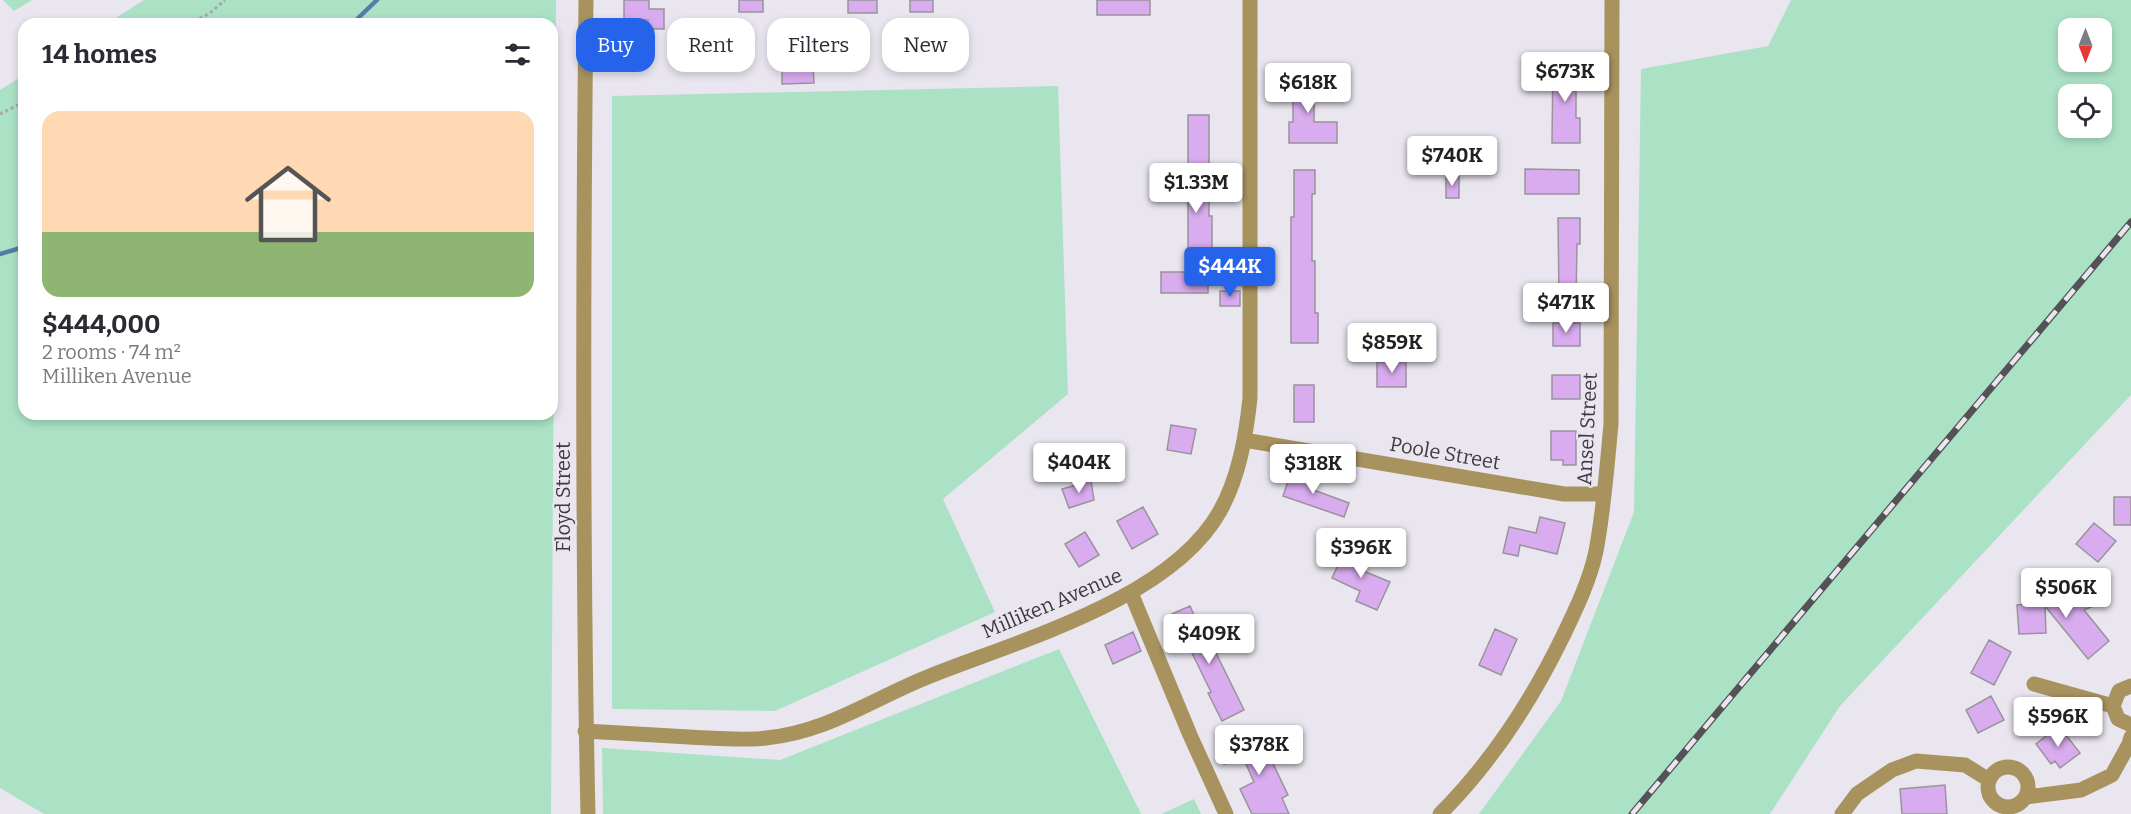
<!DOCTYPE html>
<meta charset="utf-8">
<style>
:root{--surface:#fff;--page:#f7f7f7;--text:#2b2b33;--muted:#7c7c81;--accent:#2563eb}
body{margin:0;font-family:Bitter,serif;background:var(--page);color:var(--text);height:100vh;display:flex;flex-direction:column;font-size:22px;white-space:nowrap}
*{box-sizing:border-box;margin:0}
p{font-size:20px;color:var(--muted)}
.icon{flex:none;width:33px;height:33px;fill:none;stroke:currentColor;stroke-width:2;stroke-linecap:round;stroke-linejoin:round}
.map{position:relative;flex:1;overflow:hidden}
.sheet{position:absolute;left:18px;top:18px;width:540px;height:402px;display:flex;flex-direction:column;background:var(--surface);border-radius:18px;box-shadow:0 3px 9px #0003}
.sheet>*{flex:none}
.top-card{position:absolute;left:576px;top:18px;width:570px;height:54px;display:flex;gap:12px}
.needle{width:39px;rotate:180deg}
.buttons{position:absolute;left:2058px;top:18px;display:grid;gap:12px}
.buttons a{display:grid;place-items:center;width:54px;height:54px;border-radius:12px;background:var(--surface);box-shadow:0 3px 9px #0003;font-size:30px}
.price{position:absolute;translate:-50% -51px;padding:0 14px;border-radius:6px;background:#fff;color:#222;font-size:20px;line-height:39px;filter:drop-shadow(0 2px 3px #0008)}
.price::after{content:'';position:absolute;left:50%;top:36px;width:18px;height:14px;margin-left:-9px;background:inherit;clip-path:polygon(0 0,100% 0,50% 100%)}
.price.on{background:var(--accent);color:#fff}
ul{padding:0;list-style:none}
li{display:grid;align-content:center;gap:12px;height:318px;padding:0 24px}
li span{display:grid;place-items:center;height:186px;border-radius:18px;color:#555}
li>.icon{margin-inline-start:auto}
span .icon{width:108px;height:108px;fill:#fffc;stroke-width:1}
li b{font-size:26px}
h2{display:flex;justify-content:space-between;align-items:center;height:72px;padding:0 24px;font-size:26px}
.tag{padding:0 21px;border-radius:18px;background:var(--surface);box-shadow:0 3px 9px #0003;font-size:21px;line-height:54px}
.tag.on{background:var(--accent);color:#fff}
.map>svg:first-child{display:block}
</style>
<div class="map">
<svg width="2131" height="814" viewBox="0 0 2131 814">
<rect width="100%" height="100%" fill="#eae6f0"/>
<path fill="#abe2c5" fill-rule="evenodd" d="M3 0H32L14 11Z
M144 0H556L551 814H44L0 788V90L24 75V414H552V24H106Z
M1791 0H2131V395L1840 706 1770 814H1479L1561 701 1634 512 1641 69 1768 46ZM2102 28V62H2068V28ZM2102 94V128H2068V94Z
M1058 86 1068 394 943 499 995 612 775 711 612 709V96Z
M1059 649 1141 814H603L602 748 780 760Z
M1194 799 1201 814H1161Z"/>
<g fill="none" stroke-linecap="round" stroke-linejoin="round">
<path stroke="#537ea6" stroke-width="4.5" d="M352 24 377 0
M0 254 24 247"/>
</g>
<path fill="#d9acef" stroke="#99939c" stroke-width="1.5" d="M624 0H649V9H664V29H648V20H624Z
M739 0H763V12H739Z
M848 0H877V13H848Z
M910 0H933V12H910Z
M1097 0H1150V15H1097Z
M1553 57H1568V67H1576V118H1580V143H1552Z
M813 65 814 83 782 84V66Z
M1293 71H1314V122H1337V143H1289V122H1293Z
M1188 115H1209V216H1212V251H1208V293H1161V272H1188Z
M1525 169 1579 170V194H1525Z
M1294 170H1315V194H1312V261H1315V313H1318V343H1291V217H1294Z
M1446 177H1459V198H1446Z
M1558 218H1580V244H1577L1576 299 1559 298Z
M1220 291H1240V306H1220Z
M1553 323H1580V346H1553Z
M1377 362H1406V387H1377Z
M1552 375H1580V399H1552Z
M1294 385H1314V422H1294Z
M1171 425 1196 429 1191 454 1167 450Z
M1551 431H1576V465H1563V460H1551Z
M1292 470 1315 478 1311 489 1349 503 1344 517 1283 496Z
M1091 481 1094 500 1069 508 1062 489Z
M2114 497H2131V525H2114Z
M1143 507 1158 534 1132 549 1117 521Z
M1540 517 1565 523 1557 554 1520 545 1518 556 1503 553 1509 527 1536 533Z
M2094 523 2116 541 2098 562 2076 544Z
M1085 532 1099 555 1079 567 1065 544Z
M1347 546 1367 556 1361 570 1390 582 1377 610 1356 601 1360 591 1332 578Z
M2083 582 2093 606 2084 610 2109 641 2088 659 2045 606 2046 633 2019 634 2017 605 2064 602 2059 593Z
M1190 606 1210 651 1214 649 1244 710 1222 721 1208 693 1211 692 1189 647 1187 648 1172 614Z
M1495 629 1517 639 1501 675 1479 665Z
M1133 632 1141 651 1113 664 1105 645Z
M1989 640 2011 652 1994 685 1971 673Z
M1991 696 2004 720 1978 733 1966 710Z
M2059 726 2080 753 2060 768 2055 761 2051 764 2036 744Z
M1257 730 1288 795 1282 798 1289 814H1252L1240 789 1254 782 1242 755 1225 764 1218 752Z
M1945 785 1947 814H1902L1900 789Z"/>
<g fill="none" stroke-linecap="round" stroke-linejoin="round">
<path stroke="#a9a5ad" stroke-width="3" stroke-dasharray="3 3" stroke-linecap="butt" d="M189 24 210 13 225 0
M0 114 24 102"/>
<path stroke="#a8935f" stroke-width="15" d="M586 0C583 271 582 543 588 814
M1244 440 1564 494H1604
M1131 593 1190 735 1226 814
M2034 684 2113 706
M2131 686 2119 691 2113 706 2118 719 2131 725
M585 731C620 733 655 735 689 737 715 738 741 741 766 738 828 732 874 698 930 676 1020 640 1171 599 1220 511 1239 477 1246 436 1250 398V0
M1988 787a20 20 0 1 1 40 0a20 20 0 1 1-40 0Z
M2026 797 2081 790 2112 775 2129 744 2131 737
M1440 814C1492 762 1531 702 1563 636 1576 609 1590 580 1596 551 1604 509 1607 466 1611 424L1612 0
M1842 814 1857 794 1892 770 1916 761 1965 765 1989 780"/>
<g stroke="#545256" stroke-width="7">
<path id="rail" d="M1632 814 2131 222"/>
</g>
<use href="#rail" stroke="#eae6f0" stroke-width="4.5" stroke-dasharray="14" stroke-linecap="butt"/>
</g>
<g text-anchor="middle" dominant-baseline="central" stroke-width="4.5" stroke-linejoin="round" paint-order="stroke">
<g font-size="20" fill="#3d3b3f" stroke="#eae6f0">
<text transform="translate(1587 429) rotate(-87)">Ansel Street</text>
<text transform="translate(1445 453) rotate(10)">Poole Street</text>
<text transform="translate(563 497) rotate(-90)">Floyd Street</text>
<text transform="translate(1052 603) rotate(-23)">Milliken Avenue</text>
</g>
</g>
</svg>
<div class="buttons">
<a><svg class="needle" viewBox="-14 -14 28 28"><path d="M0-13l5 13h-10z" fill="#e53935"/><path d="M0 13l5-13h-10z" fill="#7c7c81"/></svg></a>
<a><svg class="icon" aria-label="locate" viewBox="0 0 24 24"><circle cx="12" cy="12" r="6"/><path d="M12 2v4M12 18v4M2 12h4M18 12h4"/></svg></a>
</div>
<b class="price" style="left:1565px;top:103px">$673K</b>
<b class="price" style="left:1308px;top:114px">$618K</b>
<b class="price" style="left:1452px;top:187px">$740K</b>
<b class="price" style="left:1196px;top:214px">$1.33M</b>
<b class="price on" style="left:1230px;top:298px">$444K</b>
<b class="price" style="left:1566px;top:334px">$471K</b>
<b class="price" style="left:1392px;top:374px">$859K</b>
<b class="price" style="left:1079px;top:494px">$404K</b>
<b class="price" style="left:1313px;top:495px">$318K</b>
<b class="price" style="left:1361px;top:579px">$396K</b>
<b class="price" style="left:2066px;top:619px">$506K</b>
<b class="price" style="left:1209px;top:665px">$409K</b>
<b class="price" style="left:2058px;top:748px">$596K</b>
<b class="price" style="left:1259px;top:776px">$378K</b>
<div class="top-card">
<a class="tag on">Buy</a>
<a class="tag">Rent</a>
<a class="tag">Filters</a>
<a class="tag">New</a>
</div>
<section class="sheet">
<h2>14 homes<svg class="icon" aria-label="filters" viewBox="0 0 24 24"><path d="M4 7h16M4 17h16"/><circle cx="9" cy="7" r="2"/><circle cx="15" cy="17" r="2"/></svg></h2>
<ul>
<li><span style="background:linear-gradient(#ffd9b3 65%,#8fb573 0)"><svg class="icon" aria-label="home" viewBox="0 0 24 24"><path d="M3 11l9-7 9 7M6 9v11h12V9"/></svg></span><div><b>$444,000</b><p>2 rooms · 74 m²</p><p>Milliken Avenue</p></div></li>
</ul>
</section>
</div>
